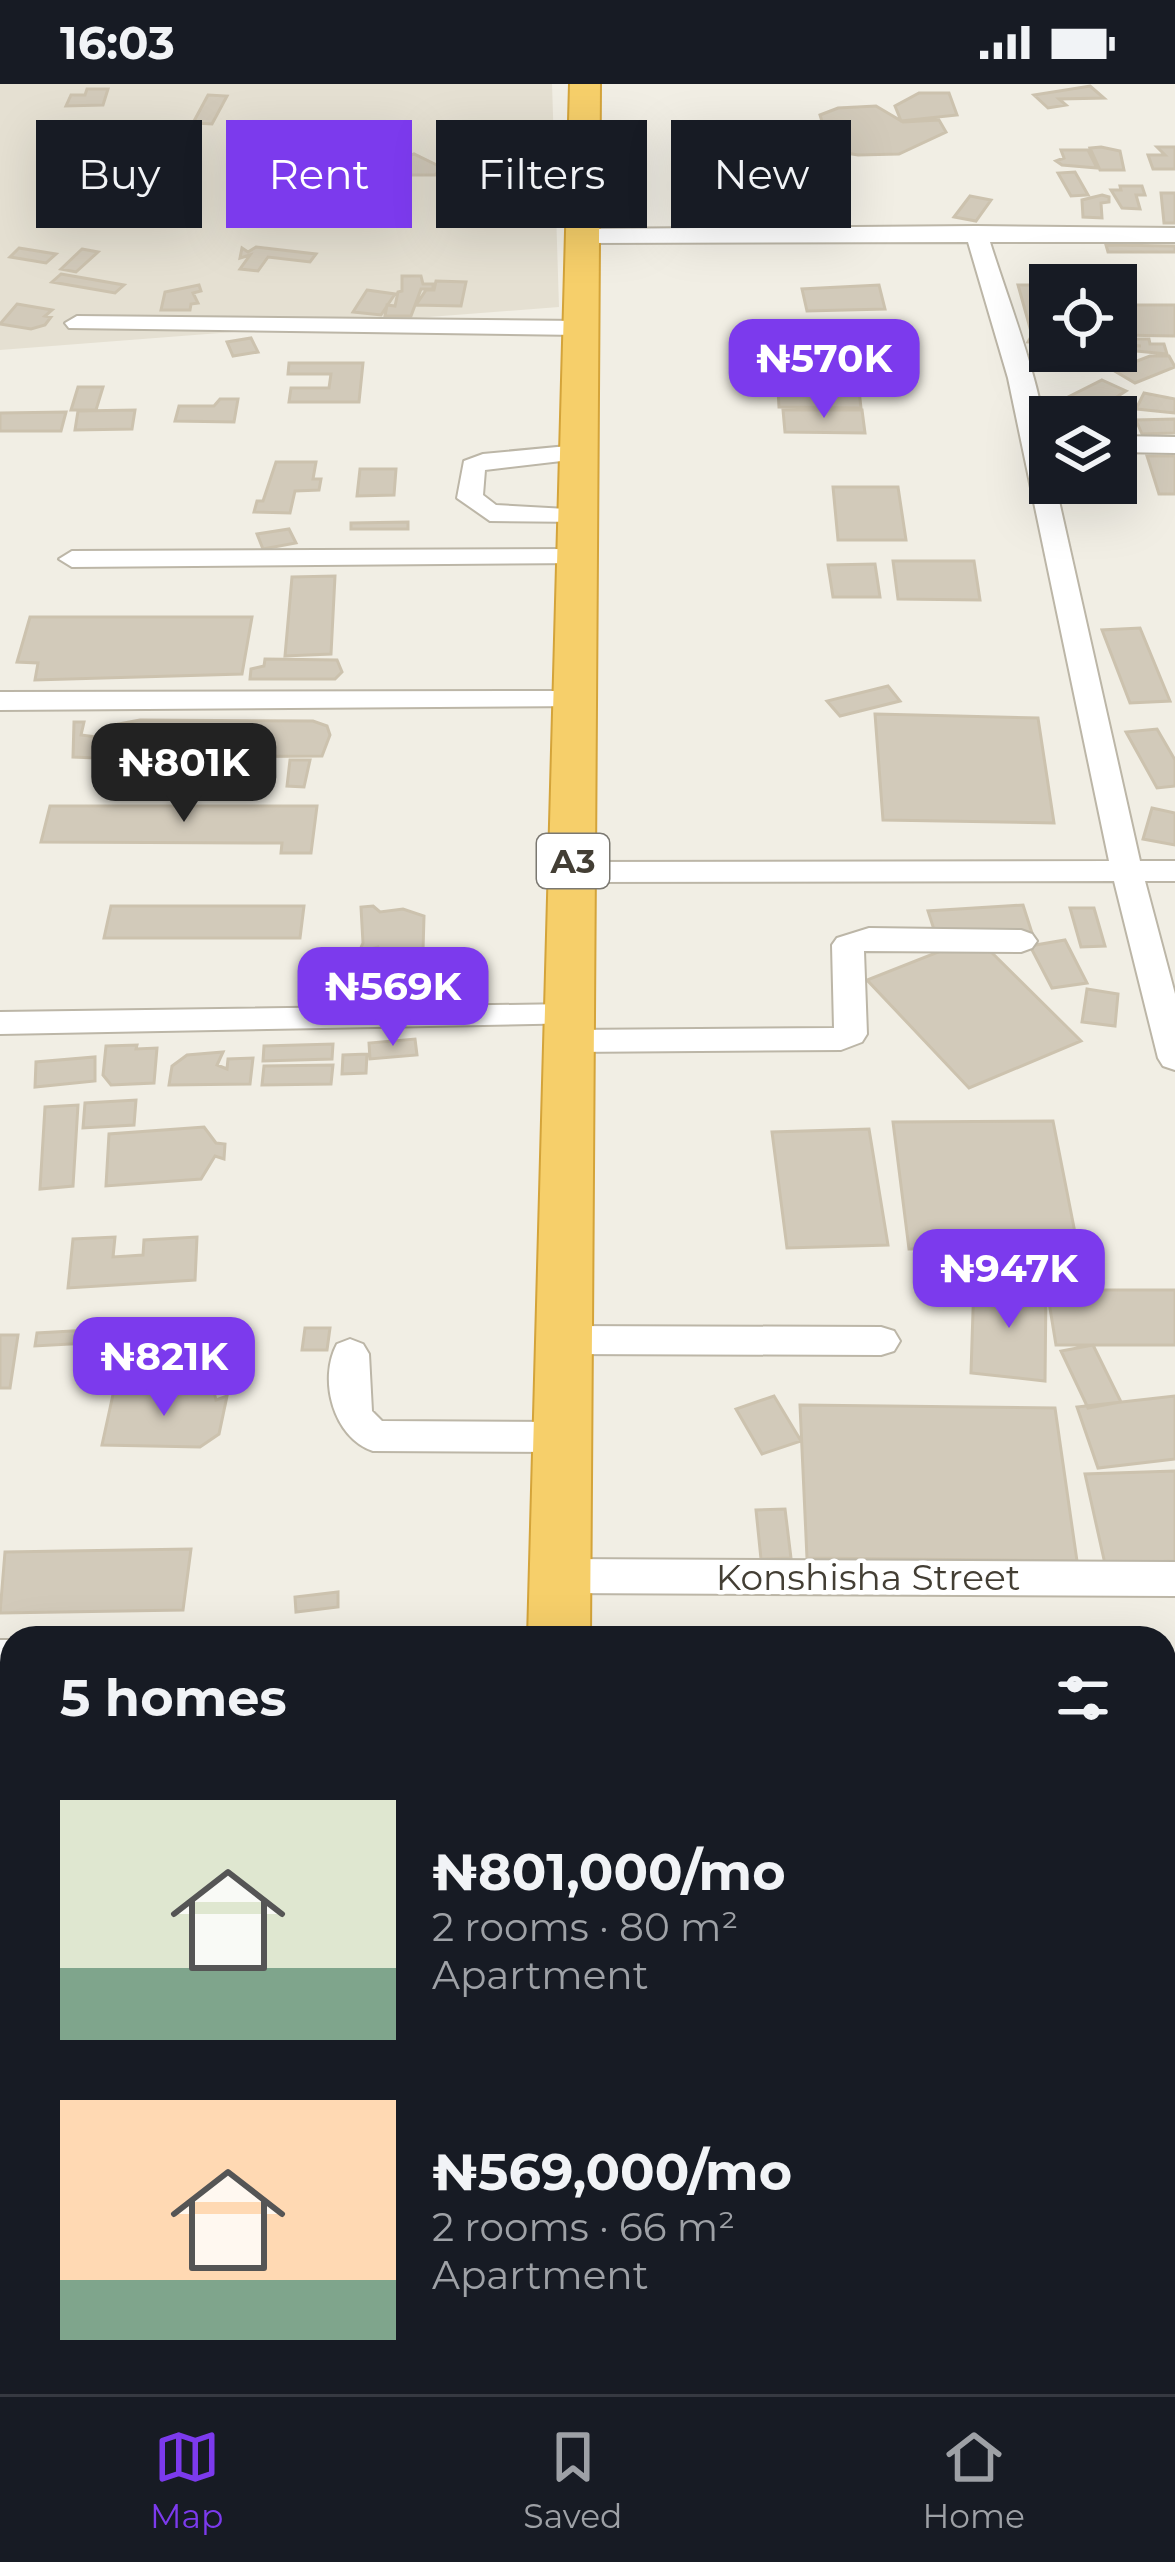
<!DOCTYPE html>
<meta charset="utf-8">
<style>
:root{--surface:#171b24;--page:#20242c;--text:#f1f3f6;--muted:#9ea1a6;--line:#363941;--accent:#7c3aed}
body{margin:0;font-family:Montserrat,sans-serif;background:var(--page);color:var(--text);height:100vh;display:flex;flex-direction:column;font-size:45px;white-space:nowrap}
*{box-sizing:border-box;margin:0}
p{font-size:39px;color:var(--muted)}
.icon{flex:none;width:66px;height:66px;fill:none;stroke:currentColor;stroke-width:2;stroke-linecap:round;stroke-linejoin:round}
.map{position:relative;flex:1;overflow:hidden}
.drawer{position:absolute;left:0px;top:1542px;width:1176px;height:768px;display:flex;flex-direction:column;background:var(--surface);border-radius:36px 36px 0 0;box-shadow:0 12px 48px #0002}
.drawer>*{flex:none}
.hud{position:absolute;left:36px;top:36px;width:1104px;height:108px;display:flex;gap:24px}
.controls{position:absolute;left:1029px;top:180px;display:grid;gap:24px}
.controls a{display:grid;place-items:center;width:108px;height:108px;border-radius:0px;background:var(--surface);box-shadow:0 12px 48px #0002;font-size:60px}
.price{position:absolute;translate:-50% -102px;padding:0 27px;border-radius:24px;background:var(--accent);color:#fff;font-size:39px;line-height:78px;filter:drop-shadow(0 3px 6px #0008)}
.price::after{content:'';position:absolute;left:50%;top:72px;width:36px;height:27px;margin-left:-18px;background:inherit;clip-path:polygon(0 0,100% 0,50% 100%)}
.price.selected{background:#222;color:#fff}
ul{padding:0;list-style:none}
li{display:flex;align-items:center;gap:36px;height:300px;padding:0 60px}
li span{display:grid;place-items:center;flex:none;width:336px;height:240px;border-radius:0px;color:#555}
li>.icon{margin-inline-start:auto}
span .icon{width:144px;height:144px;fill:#fffc;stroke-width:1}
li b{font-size:51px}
h2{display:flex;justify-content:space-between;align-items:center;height:144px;padding:0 60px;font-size:51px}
.chip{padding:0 42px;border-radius:0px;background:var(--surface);box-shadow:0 12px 48px #0002;font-size:42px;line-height:108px}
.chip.selected{background:var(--accent);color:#fff}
.status{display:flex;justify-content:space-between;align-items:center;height:84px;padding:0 60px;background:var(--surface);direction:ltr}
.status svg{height:33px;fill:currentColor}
.tab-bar{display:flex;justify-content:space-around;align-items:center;height:168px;border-top:3px solid var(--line);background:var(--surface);font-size:33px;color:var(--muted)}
.tab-bar a{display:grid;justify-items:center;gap:6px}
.tab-bar .selected{color:var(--accent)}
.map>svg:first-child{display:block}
</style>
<div class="status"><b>16:03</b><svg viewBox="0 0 49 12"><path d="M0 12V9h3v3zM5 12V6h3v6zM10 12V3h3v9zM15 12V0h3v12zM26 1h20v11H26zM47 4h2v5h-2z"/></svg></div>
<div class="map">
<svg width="1175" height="2310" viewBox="0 0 1175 2310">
<rect width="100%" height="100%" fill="#f1eee4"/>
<path fill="#e5e0d2" d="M0 0H552L559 223 0 266Z"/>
<path fill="#d2caba" stroke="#ccc2ae" stroke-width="3" d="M1090 2 1104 14 1059 15 1066 21 1048 24 1034 11Z
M87 5H108L103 21 66 22 71 11H85Z
M919 9H949L957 31 901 37 895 22Z
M208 11 227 12 212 40 193 39Z
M876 22 903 38 939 36 946 48 899 70 858 71 840 68 830 60 842 51 824 44 820 31 838 24Z
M280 46 301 50 297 59 302 60 298 64 261 58 268 51H280Z
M378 59 406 64 403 74 414 70 443 84 435 91H348L360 64Z
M1101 63 1120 67 1124 86H1100L1090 64Z
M1157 63H1175V85H1153L1148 71H1165Z
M1061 66H1088L1097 84 1062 81 1056 77 1064 74Z
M1075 88 1088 111 1071 112 1058 89Z
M372 98H402L400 118 371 119Z
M1120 102H1142L1145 111H1136L1140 125 1122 124 1111 106H1121Z
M1161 109H1175V139H1164Z
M1102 111 1109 113V118L1101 119 1102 134 1083 133 1082 116Z
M443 112H490V124H442Z
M970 112 991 116 976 137 954 133Z
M141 115 181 120 171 132 133 124Z
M1106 161 1175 162V168H1108Z
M256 163 316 170 310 178 268 173 258 187 240 185 250 171 240 174 242 164 248 168Z
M19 164 56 170 46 179 10 173Z
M82 165 98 168 76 188 61 185Z
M61 190 124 201 115 209 52 198Z
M402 192H421L423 200H433V205H421L411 232H385L387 221 395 222 398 208 402 207Z
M436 197 466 198 461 222 416 221 426 206H434Z
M199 201 201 207 193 209 198 219 191 220 190 226H161L165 208Z
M879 201 885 225 807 227 802 205Z
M1018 201H1050V236H1036L1040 259 1028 258 1032 251Z
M367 206 395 210 381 231 353 228Z
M17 220 52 226 45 232 51 233 45 241 31 245 0 240Z
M1116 221H1175V252L1116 251Z
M251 254 258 268 233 272 227 258Z
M1116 255H1149L1150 260H1164L1167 270 1125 266V261L1141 262 1116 260Z
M1150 272H1169L1175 283 1135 299 1113 286Z
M289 279H363L359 318H289L291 304H329L331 290H288Z
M1102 296 1126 307 1093 328 1071 333 1068 313Z
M78 303H103L96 326H71Z
M778 305 859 306 861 324 779 323Z
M1144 309 1175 315V329L1136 325Z
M220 315H238L234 338 175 337 179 322H214Z
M135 326 132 345 75 346 78 327Z
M783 326H862L865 349 785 348Z
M66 328 61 347H0V329Z
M1175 335V349L1142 350 1136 336Z
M1147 372H1175V410H1159Z
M276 378H316L313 395H321L319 406 295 407 290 429 254 428 257 417H263Z
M360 385H396L394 411 357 412Z
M833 403H898L906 456H838Z
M408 438V445H351V439Z
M289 445 296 459 263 465 257 450Z
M893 477H974L980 516 898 515Z
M875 480 880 513H833L828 481Z
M335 492 331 570 285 572 292 493Z
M30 533H252L242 590 35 596 38 579 17 578Z
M1140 544 1170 617 1130 619 1102 546Z
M265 575 337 576 342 588 335 595H250L251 585 264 582Z
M888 602 900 617 840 632 827 617Z
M875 630 1038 634 1054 739 883 736Z
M140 636 313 637 327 642 330 651 322 672 97 674 106 655 124 654 119 640Z
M74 638H84L81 651 97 653 95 674 73 673Z
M1157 645 1175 676V702L1157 704 1126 648Z
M290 676H310L304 703 287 702Z
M50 722H317L311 769H281L282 759 41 758Z
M1152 724 1175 729V761L1143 755Z
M1023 821 1033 852 938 858 928 827Z
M111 822H304L300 854H104Z
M373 822 380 828 403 825 424 832 423 867 381 869 378 863 359 868 363 859 361 823Z
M1070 824H1094L1105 862 1081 863Z
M976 853 1081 957 969 1004 867 896Z
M1065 856 1087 899 1052 904 1030 862Z
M440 871 439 882 385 884 384 873Z
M1087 905 1118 910 1115 942 1082 938Z
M415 955 417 971 370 975 369 959Z
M333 960 332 975 263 977 264 962Z
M137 961 136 965 157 964 154 999 111 1001 103 991 106 962Z
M223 968 217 981 227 985 228 975 253 974 250 1000 169 1001 172 982 187 971Z
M367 970 366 989 342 990 343 971Z
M95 973V997L35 1003 36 978Z
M333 981 331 1000 262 1001 264 982Z
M136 1016 134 1041 83 1044 85 1019Z
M78 1021 73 1102 40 1105 45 1023Z
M1053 1037 1078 1164 909 1165 893 1038Z
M204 1043 216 1059 225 1060 224 1075 215 1072 201 1095 106 1102 109 1050Z
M869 1045 888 1161 787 1164 772 1048Z
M115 1153 113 1173 143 1171 144 1156 197 1153 195 1196 68 1204 73 1155Z
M974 1197 1046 1205 1045 1297 971 1289Z
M1047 1206H1175V1261H1056Z
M305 1244H330L327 1266H302Z
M107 1245 106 1258 35 1262 37 1249Z
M0 1251H18L10 1304H0Z
M1093 1261 1121 1318 1088 1324 1061 1267Z
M114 1306 214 1308 216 1316 227 1312 219 1350 200 1363 102 1361Z
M774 1312 801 1357 762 1370 736 1325Z
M1175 1312V1375L1098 1384 1077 1323Z
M800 1321 1055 1324 1077 1477 807 1474Z
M1175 1387V1477L1105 1480 1085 1390Z
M785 1425 791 1474 761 1475 756 1426Z
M191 1465 183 1526 0 1529 5 1468Z
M338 1508V1523L296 1528 295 1513Z
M1164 1570H1175V1874H1164Z
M0 1757 12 1758V1798L0 1797Z
M1164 1952H1175V2073H1164Z
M0 2052H12V2103H0Z
M0 2191H12V2298H80L79 2310H0Z
M875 2298H992L993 2310H875Z"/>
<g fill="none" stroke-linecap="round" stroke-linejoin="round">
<g stroke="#bcb6a7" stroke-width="4">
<path id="minor" d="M976 142 1175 144V158H990C1014 235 1050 318 1050 399H1055L1140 777H1175V797H1145L1175 910V986L1163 982 1158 974 1114 797 572 798 557 788 572 778 1109 777 1008 294 968 158 582 159 571 152 582 145Z
M77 232 580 237 592 244 580 251 69 244 65 239Z
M1116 352 1175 353V369L1116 368Z
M578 361 591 369 587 374 485 386 483 411 496 421 585 426 589 432 585 438 490 437 457 414 464 377 483 370Z
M575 465 584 467 588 473 584 479 72 483 59 475 72 467Z
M575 607 585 610 589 616 585 622 0 626V608Z
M869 844 1021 846 1032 850 1037 857 1032 864 1021 868 864 867 867 950 862 958 841 966 570 968 558 965 553 957 558 949 570 946 834 944 832 861 837 854Z
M571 920 583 923 587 931 583 939 0 950V928Z
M565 1242 881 1243 894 1247 900 1257 894 1267 881 1271 565 1270 552 1266 546 1256 552 1246Z
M350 1255 363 1260 369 1270 372 1327 382 1337 564 1338 578 1342 583 1353 578 1364 564 1368 373 1367C333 1354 318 1295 337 1260Z
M561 1475 1175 1478V1512L561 1509 547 1504 541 1492 547 1480Z
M0 1556H12V1592H0Z
M1164 2150H1175V2200H1164Z"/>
</g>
<g stroke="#d4a43a" stroke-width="4">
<path id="highway" d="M570 0H600L590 1554H528Z
M505 2298H583L582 2310H504Z"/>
</g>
<use href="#minor" fill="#fff" fill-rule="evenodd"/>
<use href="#highway" fill="#f6cf6a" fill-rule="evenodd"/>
</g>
<g text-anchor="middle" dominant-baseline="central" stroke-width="9" stroke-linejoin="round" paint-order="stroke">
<rect fill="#fff" stroke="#7b7871" stroke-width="3" x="537" y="750" width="72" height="54" rx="9"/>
<g font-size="33" font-weight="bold" fill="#433e34">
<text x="573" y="777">A3</text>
</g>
<g font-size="36" fill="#433e34" stroke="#fff">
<text x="868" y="1493">Konshisha Street</text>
</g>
</g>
</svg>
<div class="controls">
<a><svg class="icon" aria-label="locate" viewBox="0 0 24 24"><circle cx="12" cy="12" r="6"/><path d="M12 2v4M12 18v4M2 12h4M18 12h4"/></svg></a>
<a><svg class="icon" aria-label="layers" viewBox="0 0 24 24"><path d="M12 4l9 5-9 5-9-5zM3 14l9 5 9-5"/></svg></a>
</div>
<b class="price" style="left:824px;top:337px">₦570K</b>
<b class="price selected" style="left:184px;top:741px">₦801K</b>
<b class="price" style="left:393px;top:965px">₦569K</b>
<b class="price" style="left:1009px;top:1247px">₦947K</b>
<b class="price" style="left:164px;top:1335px">₦821K</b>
<div class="hud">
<a class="chip">Buy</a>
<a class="chip selected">Rent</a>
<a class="chip">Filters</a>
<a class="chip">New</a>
</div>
<section class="drawer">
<h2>5 homes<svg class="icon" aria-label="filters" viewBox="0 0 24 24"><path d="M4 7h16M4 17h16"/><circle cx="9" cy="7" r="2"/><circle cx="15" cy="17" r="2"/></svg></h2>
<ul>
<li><span style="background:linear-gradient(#dfe7d0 70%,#7fa58c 0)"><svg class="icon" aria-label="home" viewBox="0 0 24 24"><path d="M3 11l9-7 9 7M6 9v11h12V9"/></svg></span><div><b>₦801,000/mo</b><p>2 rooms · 80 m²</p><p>Apartment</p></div></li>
<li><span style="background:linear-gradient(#ffd9b3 75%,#7fa58c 0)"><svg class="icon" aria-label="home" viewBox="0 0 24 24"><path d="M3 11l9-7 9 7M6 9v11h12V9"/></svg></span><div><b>₦569,000/mo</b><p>2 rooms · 66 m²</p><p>Apartment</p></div></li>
</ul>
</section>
</div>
<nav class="tab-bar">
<a class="selected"><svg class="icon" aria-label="map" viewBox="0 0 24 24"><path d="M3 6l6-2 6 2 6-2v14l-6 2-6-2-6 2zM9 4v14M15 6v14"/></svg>Map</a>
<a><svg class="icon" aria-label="saved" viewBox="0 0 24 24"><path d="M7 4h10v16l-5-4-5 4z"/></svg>Saved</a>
<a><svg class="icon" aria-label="home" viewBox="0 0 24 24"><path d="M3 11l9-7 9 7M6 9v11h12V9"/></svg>Home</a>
</nav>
